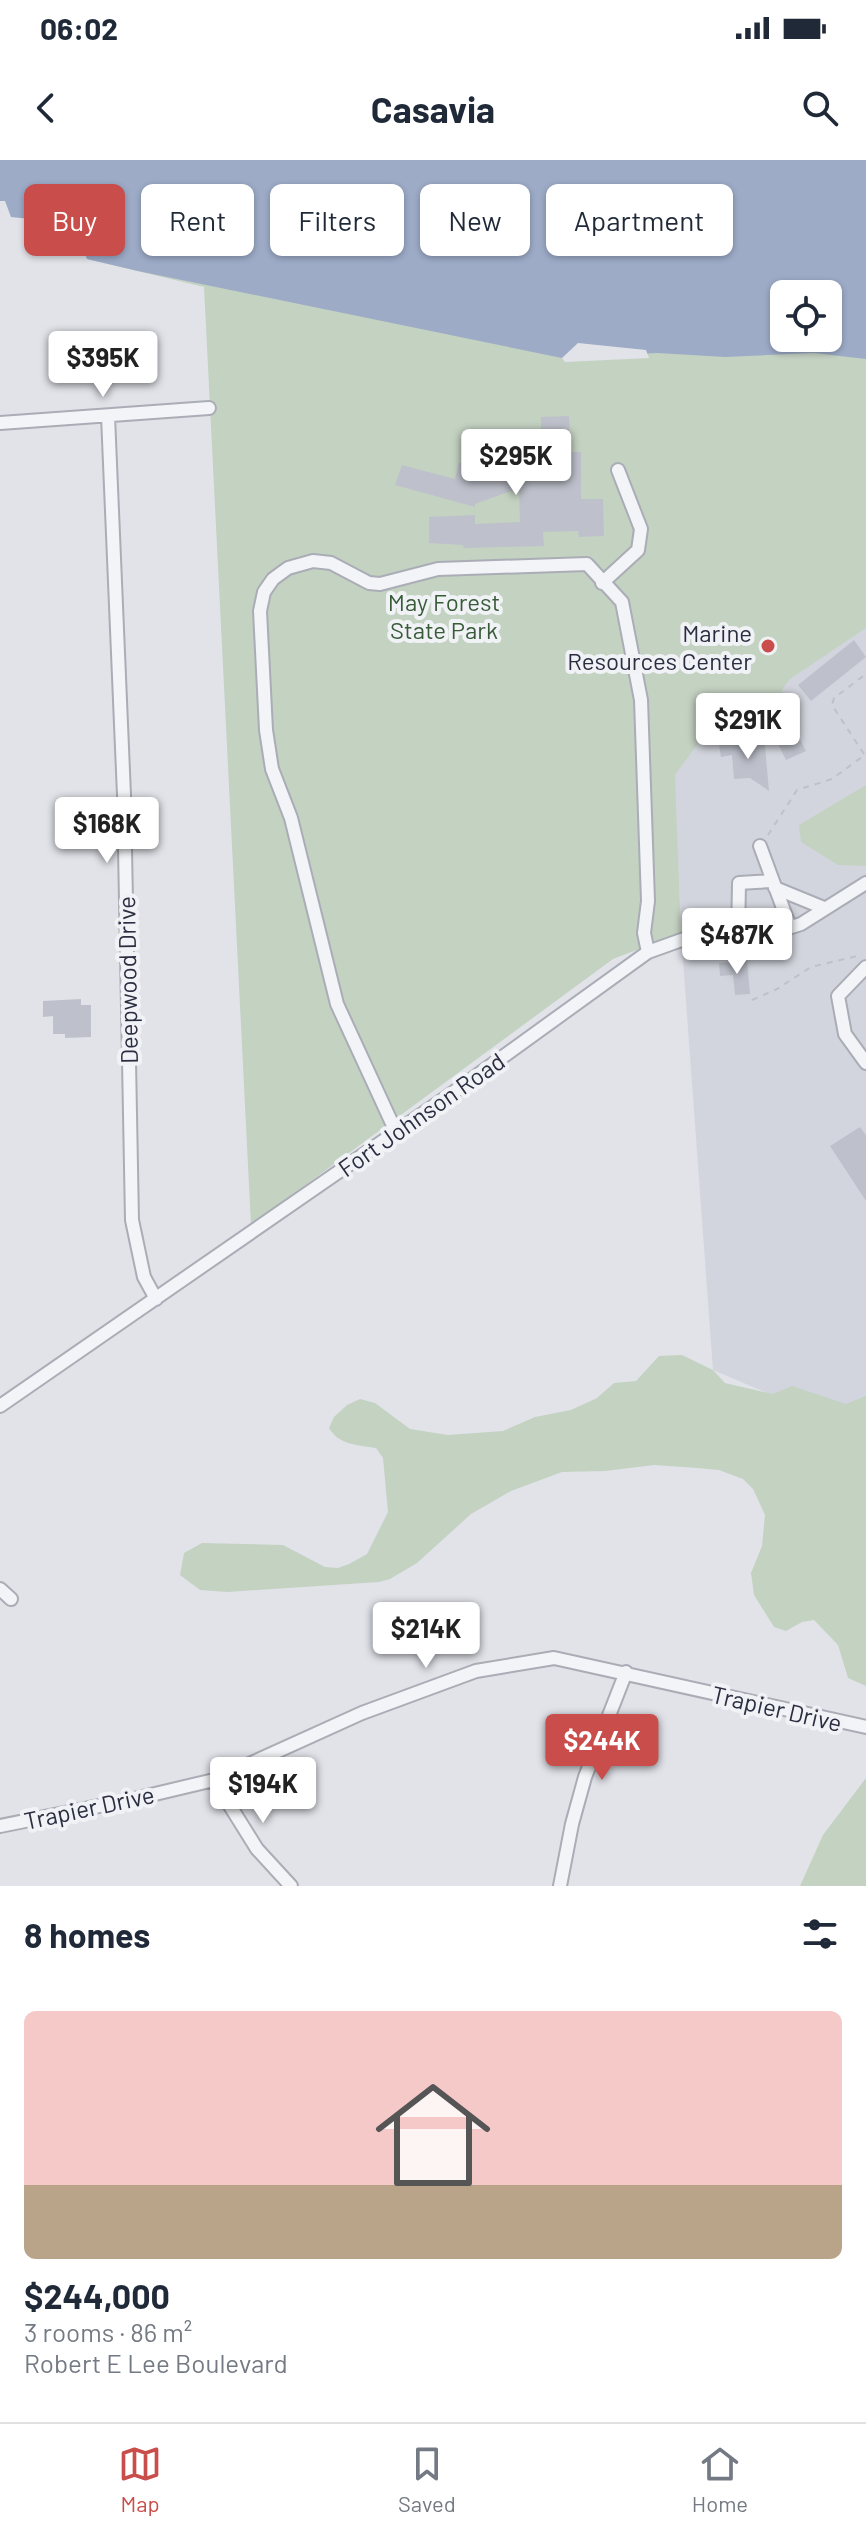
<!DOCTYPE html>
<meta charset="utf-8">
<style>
:root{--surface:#fff;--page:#f2f2f3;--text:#1f2937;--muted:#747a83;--line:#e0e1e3;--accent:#c94d4b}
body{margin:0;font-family:Barlow,sans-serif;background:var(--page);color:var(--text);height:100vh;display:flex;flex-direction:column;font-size:30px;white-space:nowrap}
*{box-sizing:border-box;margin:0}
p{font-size:26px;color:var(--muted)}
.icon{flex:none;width:44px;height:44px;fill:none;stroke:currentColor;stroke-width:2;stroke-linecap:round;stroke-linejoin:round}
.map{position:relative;height:1726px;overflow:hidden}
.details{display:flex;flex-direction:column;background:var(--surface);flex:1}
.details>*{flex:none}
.hud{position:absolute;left:24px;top:24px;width:818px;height:72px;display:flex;gap:16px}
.fabs{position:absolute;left:770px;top:120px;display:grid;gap:16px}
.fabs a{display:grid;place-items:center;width:72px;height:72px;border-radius:12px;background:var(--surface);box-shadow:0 2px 6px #0004;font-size:40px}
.price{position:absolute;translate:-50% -68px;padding:0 18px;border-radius:8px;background:#fff;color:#222;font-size:26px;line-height:52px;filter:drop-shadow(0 2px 4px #0008)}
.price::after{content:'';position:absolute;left:50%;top:48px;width:24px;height:18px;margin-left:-12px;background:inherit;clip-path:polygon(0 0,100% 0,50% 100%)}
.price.on{background:var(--accent);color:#fff}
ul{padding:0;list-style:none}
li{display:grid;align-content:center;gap:16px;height:424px;padding:0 24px}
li+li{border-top:2px solid var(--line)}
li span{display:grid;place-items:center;height:248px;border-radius:12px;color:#555}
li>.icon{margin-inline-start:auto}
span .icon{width:144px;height:144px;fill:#fffc;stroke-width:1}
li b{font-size:34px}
h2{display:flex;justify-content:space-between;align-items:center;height:96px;padding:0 24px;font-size:34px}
.chip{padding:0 28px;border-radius:12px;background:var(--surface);box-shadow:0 2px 6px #0004;font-size:28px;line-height:72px}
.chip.on{background:var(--accent);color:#fff}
.status{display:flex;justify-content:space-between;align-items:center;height:56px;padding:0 40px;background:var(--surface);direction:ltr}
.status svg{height:22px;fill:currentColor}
header{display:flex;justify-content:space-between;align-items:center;height:104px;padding:0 24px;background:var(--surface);font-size:36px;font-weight:700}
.tabs{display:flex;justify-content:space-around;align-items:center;height:112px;border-top:2px solid var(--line);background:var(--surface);font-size:22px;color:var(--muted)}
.tabs a{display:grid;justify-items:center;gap:4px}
.tabs .on{color:var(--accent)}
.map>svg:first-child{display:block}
</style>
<div class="status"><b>06:02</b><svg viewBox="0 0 49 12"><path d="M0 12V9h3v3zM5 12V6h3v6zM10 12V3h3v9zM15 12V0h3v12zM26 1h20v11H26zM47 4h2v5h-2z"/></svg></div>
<header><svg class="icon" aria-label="back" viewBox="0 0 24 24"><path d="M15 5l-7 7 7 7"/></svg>Casavia<svg class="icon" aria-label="search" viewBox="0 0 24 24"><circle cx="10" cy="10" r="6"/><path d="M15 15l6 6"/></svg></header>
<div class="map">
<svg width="866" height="1726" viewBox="0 0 866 1726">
<rect width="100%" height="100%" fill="#e1e3e9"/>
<path fill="#d3d5de" d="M657 193 866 199V1275L713 1210 681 773Z"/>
<path fill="#c4d2c2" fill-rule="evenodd" d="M11 57 866 77V468L790 519 782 530 797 563 748 559 708 570 675 615 681 773 613 799 251 1065 204 127 87 99 77 70 54 61ZM784 134H828V178H784Z
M866 625V706L838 705 801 682 799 665Z
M682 1195 713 1210 725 1223 773 1234 792 1226 846 1244 866 1236V1526L848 1518 838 1485 814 1460 802 1462 786 1471 774 1467 754 1435 751 1413 762 1386 765 1355 753 1329 743 1319 719 1310 697 1308 654 1305 605 1311 562 1312 511 1331 471 1354 417 1403 390 1419 379 1422 227 1432 200 1430 180 1415 184 1393 202 1383 283 1385 325 1407 338 1408 349 1404 367 1394 388 1352 383 1298 376 1288C357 1285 339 1285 329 1268L334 1257 347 1245 360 1239 375 1243 410 1269 448 1275 503 1271 535 1257 571 1250 597 1238 614 1223 636 1221 659 1196Z
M866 1618V1726H800L823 1675Z"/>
<path fill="#9dabc7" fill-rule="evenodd" d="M0 0H866V199L814 193 725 197 657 193 562 198 138 111 87 99 77 70 54 61 11 57 5 41H0ZM784 134H828V178H784Z"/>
<path fill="#e1e3e9" d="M578 183 646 190 649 198 565 202 562 198Z"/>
<path fill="#bec1cb" d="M569 256 570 292H581V339H603L604 376 579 377 578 371 543 372 544 386 464 388 463 385 429 383V357L475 355V364L520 362 519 328 475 344V347L395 325 402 305 455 319 459 303 478 302 484 318 541 299V257Z
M854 480 866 497 811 541 798 525Z
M796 571 806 591 786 600 776 580Z
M765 581V586L769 631 750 618 734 619 732 595 721 597 719 585Z
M747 801 750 834 735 835 733 815 720 816 719 803Z
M81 839V845H91V877L65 878V874H53V856L43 857V841Z
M860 967 866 975V1041L830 986Z"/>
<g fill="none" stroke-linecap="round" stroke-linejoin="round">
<g stroke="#aaadb6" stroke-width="16">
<path id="minor" d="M108 256 124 635 132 1060 144 1117 156 1139
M0 263 209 248
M602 423 638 390 641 369 618 310
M760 686 790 767
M775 728 824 748
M738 777 739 723 772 721
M866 807 838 836 845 874 866 903
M396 972 337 844 291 658 272 609 266 570 260 451 264 432 273 419 288 408 313 401 331 403 369 423 380 424 438 409 587 404 622 442 641 540 648 741 644 773 648 792
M0 1246 454 932 648 792 687 778 753 776 776 772 801 764 866 723
M0 1429 11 1439
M214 1620 257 1689 291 1726
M0 1666 134 1639 214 1620 362 1553 476 1511 554 1498 866 1567
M560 1726 572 1664 585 1617 626 1512"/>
</g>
<path stroke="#bfc1c7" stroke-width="2" stroke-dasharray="6 6" stroke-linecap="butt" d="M864 594 832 545 834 538 866 514
M768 675 797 630 832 619 866 594
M752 840 777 829 811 807 857 796"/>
<use href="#minor" stroke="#f3f4f7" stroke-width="12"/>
</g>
<circle fill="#c94d4b" stroke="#f0f2f6" stroke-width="3" cx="768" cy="486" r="8"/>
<g text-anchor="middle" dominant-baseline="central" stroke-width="8" stroke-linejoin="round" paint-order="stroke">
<g font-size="24" fill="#385b38" stroke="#f0f2f6">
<text x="444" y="441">May Forest<tspan x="444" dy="28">State Park</tspan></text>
</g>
<g font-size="24" fill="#2a2e40" stroke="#f0f2f6" text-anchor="end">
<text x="752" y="472">Marine<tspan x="752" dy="28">Resources Center</tspan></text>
</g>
<g font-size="24" fill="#2a2e40" stroke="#f0f2f6">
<text transform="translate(127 820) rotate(-91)">Deepwood Drive</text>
<text transform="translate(421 954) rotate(-35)">Fort Johnson Road</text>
<text transform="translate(777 1548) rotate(13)">Trapier Drive</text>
<text transform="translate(89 1647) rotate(-12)">Trapier Drive</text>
</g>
</g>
</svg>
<div class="fabs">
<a><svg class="icon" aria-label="locate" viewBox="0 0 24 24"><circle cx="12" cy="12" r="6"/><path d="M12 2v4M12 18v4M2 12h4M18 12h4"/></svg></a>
</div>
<b class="price" style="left:103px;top:239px">$395K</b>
<b class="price" style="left:516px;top:337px">$295K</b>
<b class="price" style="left:748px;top:601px">$291K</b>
<b class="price" style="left:107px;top:705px">$168K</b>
<b class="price" style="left:737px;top:816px">$487K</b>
<b class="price" style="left:426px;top:1510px">$214K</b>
<b class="price on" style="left:602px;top:1622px">$244K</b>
<b class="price" style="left:263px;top:1665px">$194K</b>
<div class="hud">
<a class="chip on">Buy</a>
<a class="chip">Rent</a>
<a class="chip">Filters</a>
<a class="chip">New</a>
<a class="chip">Apartment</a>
</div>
</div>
<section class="details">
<h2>8 homes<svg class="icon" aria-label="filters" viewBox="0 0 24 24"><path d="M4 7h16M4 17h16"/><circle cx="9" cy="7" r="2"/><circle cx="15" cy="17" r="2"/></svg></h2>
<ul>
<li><span style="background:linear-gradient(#f6c9c9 70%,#b9a48a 0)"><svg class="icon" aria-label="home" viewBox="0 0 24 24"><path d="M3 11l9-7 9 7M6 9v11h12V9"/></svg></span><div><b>$244,000</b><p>3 rooms · 86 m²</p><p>Robert E Lee Boulevard</p></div></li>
</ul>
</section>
<nav class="tabs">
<a class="on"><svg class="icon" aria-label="map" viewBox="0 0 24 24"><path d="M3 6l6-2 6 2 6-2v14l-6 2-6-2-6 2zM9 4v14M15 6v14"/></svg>Map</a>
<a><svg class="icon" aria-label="saved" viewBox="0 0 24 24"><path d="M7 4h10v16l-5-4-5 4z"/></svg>Saved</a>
<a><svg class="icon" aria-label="home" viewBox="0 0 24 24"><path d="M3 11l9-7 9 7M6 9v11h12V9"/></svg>Home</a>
</nav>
